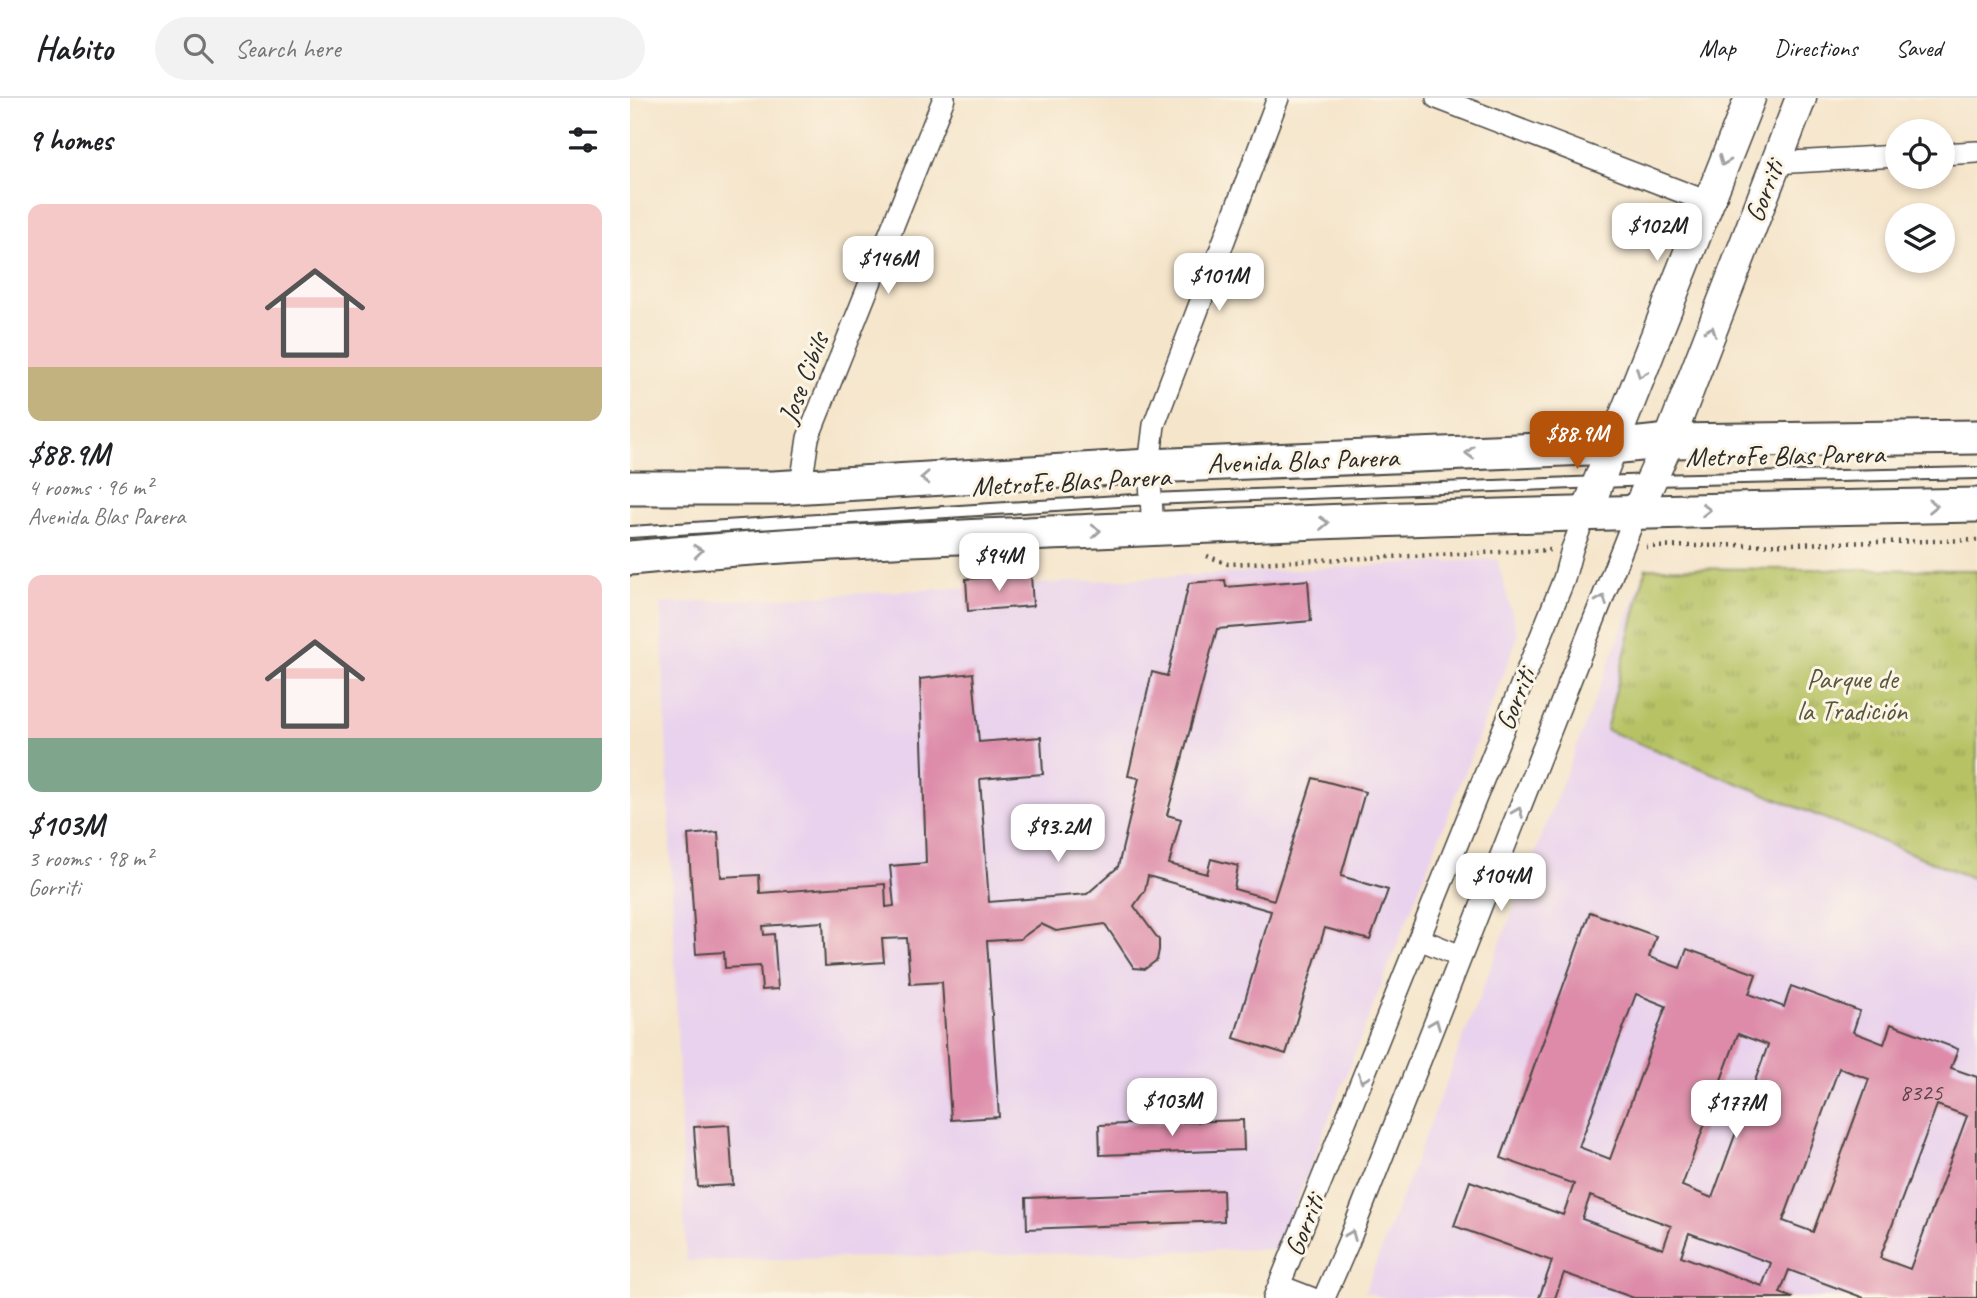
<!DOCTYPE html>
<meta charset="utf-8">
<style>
:root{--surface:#fff;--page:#f2f2f2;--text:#202124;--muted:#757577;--line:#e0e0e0;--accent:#b45309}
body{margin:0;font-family:Caveat,sans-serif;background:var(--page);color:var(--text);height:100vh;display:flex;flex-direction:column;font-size:26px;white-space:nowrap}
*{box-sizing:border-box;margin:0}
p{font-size:23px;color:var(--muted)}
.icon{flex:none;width:38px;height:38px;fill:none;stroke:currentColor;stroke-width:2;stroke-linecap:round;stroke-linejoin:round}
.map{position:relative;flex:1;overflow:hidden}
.drawer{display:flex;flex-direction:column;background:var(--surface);width:630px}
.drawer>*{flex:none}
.buttons{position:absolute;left:1255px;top:21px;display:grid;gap:14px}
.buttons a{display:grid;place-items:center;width:70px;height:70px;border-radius:50%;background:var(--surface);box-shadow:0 4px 10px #0003;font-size:35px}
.price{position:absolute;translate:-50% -60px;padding:0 16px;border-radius:14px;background:#fff;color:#222;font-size:23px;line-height:46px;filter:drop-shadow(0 2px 4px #0008)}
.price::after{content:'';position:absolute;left:50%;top:42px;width:21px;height:16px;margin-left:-10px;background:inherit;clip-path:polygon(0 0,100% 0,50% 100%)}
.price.on{background:var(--accent);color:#fff}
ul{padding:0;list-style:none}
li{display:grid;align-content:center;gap:14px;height:371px;padding:0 28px}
li span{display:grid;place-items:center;height:217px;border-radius:14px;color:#555}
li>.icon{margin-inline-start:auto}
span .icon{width:126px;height:126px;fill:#fffc;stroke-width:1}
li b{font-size:30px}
h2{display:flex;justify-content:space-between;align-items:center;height:84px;padding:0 28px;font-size:30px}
header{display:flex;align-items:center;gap:42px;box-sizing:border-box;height:98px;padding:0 35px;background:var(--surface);border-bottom:2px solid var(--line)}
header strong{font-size:33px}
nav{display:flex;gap:38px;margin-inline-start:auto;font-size:24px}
.search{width:490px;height:63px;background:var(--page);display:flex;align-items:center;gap:18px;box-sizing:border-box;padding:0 24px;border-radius:38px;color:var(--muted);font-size:26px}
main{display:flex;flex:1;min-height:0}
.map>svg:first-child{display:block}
</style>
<header>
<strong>Habito</strong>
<div class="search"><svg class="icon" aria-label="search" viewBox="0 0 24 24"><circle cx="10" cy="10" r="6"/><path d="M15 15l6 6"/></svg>Search here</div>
<nav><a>Map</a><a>Directions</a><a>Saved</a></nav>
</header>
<main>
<section class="drawer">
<h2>9 homes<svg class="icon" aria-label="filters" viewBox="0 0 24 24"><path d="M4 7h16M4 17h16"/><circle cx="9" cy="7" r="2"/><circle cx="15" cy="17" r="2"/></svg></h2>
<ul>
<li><span style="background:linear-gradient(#f6c9c9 75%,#c2b280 0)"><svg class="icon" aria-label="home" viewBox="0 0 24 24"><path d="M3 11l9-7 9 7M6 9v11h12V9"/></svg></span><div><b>$88.9M</b><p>4 rooms · 96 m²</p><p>Avenida Blas Parera</p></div></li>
<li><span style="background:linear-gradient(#f6c9c9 75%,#7fa58c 0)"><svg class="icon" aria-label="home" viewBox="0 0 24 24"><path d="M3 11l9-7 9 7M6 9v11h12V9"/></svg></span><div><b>$103M</b><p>3 rooms · 98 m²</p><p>Gorriti</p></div></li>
</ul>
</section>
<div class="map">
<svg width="1347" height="1200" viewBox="0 0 1347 1200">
<defs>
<pattern id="park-tufts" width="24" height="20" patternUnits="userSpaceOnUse" patternTransform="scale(1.75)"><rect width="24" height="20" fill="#b6c264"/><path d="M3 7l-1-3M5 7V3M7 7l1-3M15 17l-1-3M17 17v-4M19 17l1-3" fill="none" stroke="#949e53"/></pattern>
</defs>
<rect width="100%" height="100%" fill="#fcf5e5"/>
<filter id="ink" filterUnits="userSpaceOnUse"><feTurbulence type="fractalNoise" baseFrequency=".0143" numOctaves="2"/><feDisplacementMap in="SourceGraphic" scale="14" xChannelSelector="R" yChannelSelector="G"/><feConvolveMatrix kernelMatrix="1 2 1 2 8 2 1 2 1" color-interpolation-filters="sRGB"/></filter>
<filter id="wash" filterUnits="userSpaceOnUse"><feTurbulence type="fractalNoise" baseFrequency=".00686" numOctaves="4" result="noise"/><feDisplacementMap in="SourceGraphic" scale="28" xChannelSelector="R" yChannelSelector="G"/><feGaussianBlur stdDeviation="1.57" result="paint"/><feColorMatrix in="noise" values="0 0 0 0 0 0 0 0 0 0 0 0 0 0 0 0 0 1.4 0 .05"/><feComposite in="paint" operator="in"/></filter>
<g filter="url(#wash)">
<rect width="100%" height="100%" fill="#f5e5cb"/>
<path fill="#e9d2ed" d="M867 461 888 538 648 1151 56 1163 31 506Z
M1016 470 1347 472V1200H754L735 1193Z"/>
<path fill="url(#park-tufts)" stroke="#707648" stroke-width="2" d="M1016 470 1347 472V782L976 632Z"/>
<g id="blocks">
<path fill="#dd8ba9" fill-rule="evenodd" d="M401 477 403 508 338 513 336 481Z
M595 482 596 489 678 482 681 523 587 531 537 717 551 721 539 766 577 776 581 761 608 768 604 791 644 802 683 680 735 694 711 778 758 792 740 842 695 830 656 956 604 940 641 813 518 778 515 792 504 808 529 842V852L527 862 515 871 504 870 475 826 426 833 411 826 390 841 357 843 369 1019 321 1022 312 884 280 886 277 840 252 841 254 864 195 868 193 824 133 828 134 837 144 836 148 891 132 892 130 868 95 870 94 854 66 856 58 737 88 734 91 779 129 777 130 795 255 786 256 809 264 808 260 768 296 765 290 581 343 575 349 644 411 639 413 676 350 681 359 804 457 796 488 769 509 680 498 678 522 574 537 578 559 485Z
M960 814 1026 838 1019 859 1050 870 1057 851 1126 876 1119 896 1154 909 1161 888 1230 913 1223 934 1254 946 1261 926 1328 951 1321 970 1347 979V1200H1234L1159 1172 1150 1195 1163 1200H1004L934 1175 925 1200H909L922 1163 824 1128 840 1083 933 1117 944 1086 871 1060ZM1006 896 1036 908 980 1061 949 1049ZM1108 936 1138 947 1082 1100 1052 1088ZM1209 970 1239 981 1183 1134 1153 1123ZM1307 1007 1337 1018 1280 1171 1250 1160ZM960 1098 1041 1128 1033 1151 952 1121ZM1059 1135 1141 1165 1132 1188 1051 1158Z
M613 1022 614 1052 470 1057 469 1027Z
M99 1027 103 1087 68 1089 64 1029Z
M593 1092 594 1123 397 1131 396 1100Z"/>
</g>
</g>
<g filter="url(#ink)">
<use href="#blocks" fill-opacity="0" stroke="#494743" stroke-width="2"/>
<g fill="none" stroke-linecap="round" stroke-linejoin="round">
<g stroke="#494743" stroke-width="14">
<path id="service" d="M0 434 520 401 1022 382 1347 375"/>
</g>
<g stroke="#494743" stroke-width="24">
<path id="minor" d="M807 0 1078 104
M1312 56 1347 54
M1145 65 1267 58
M171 387 178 340 314 0
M523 431 519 368 524 327 648 0
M789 841 831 858
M650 1188 681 1200
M644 1200 934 481 942 451 956 415
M694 1200 718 1145 1007 413"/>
</g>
<g stroke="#494743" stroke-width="33">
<path id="secondary" d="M1007 413 1039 343 1171 0
M956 415 1120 0"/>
</g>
<g stroke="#494743" stroke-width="37">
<path id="primary" d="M0 390H143L519 368 982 349 1039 343 1347 339
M0 460C155 445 311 440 467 433 760 420 1053 412 1347 407"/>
</g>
<path stroke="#494743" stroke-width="4.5" stroke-dasharray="2 5" stroke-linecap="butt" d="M1016 449 1347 442
M577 458 598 466 920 452"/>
<use href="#service" stroke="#fff" stroke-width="10"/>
<use href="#minor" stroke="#fff" stroke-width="21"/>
<use href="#secondary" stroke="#fff" stroke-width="30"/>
<use href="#primary" stroke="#fff" stroke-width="33"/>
</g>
<defs><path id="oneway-chevron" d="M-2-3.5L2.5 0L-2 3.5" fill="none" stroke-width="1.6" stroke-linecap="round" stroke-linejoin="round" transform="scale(1.75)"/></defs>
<g stroke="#a0a0a0">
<use href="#oneway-chevron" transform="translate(1094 63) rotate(112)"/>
<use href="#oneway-chevron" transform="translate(1081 233) rotate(-69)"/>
<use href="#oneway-chevron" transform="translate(1011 275) rotate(111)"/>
<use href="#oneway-chevron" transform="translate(840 355) rotate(178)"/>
<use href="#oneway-chevron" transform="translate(295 380) rotate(177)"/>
<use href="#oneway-chevron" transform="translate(1303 408) rotate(-1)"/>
<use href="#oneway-chevron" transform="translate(1076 412) rotate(-1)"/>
<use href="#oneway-chevron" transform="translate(694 425) rotate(-2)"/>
<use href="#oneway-chevron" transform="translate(466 433) rotate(-3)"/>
<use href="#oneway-chevron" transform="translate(68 453) rotate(-6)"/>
<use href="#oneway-chevron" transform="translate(972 502) rotate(-68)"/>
<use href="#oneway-chevron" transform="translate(888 714) rotate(-68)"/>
<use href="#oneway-chevron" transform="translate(805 926) rotate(-68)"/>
<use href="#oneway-chevron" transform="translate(733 980) rotate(112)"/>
<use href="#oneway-chevron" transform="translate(721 1137) rotate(-68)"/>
</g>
</g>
<g text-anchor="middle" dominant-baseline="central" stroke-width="6" stroke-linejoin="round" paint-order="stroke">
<g font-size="24" fill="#58434a">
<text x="1291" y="994">8325</text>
</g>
<g font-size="28" fill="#2b2b2b" stroke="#fcf5e5">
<text transform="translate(1134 93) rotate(-69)">Gorriti</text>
<text transform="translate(173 280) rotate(-69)">Jose Cibils</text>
<text transform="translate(1155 357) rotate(-1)">MetroFe Blas Parera</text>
<text transform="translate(673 362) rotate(-2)">Avenida Blas Parera</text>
<text transform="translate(441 383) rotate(-3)">MetroFe Blas Parera</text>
<text transform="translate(885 601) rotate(-68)">Gorriti</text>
<text transform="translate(674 1127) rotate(-68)">Gorriti</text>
</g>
<g font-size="28" fill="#55583c" stroke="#fcf5e5">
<text x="1222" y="580">Parque de<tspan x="1222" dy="32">la Tradición</tspan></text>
</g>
</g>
</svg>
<div class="buttons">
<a><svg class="icon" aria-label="locate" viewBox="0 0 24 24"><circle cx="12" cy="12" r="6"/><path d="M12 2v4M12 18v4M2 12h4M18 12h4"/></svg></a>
<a><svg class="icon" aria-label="layers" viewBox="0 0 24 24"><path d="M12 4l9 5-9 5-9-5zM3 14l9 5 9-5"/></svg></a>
</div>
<b class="price" style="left:1027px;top:165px">$102M</b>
<b class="price" style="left:258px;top:198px">$146M</b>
<b class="price" style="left:589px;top:215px">$101M</b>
<b class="price on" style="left:947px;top:373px">$88.9M</b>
<b class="price" style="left:369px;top:495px">$94M</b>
<b class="price" style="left:428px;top:766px">$93.2M</b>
<b class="price" style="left:871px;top:815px">$104M</b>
<b class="price" style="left:542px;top:1040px">$103M</b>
<b class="price" style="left:1106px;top:1042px">$177M</b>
</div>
</main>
